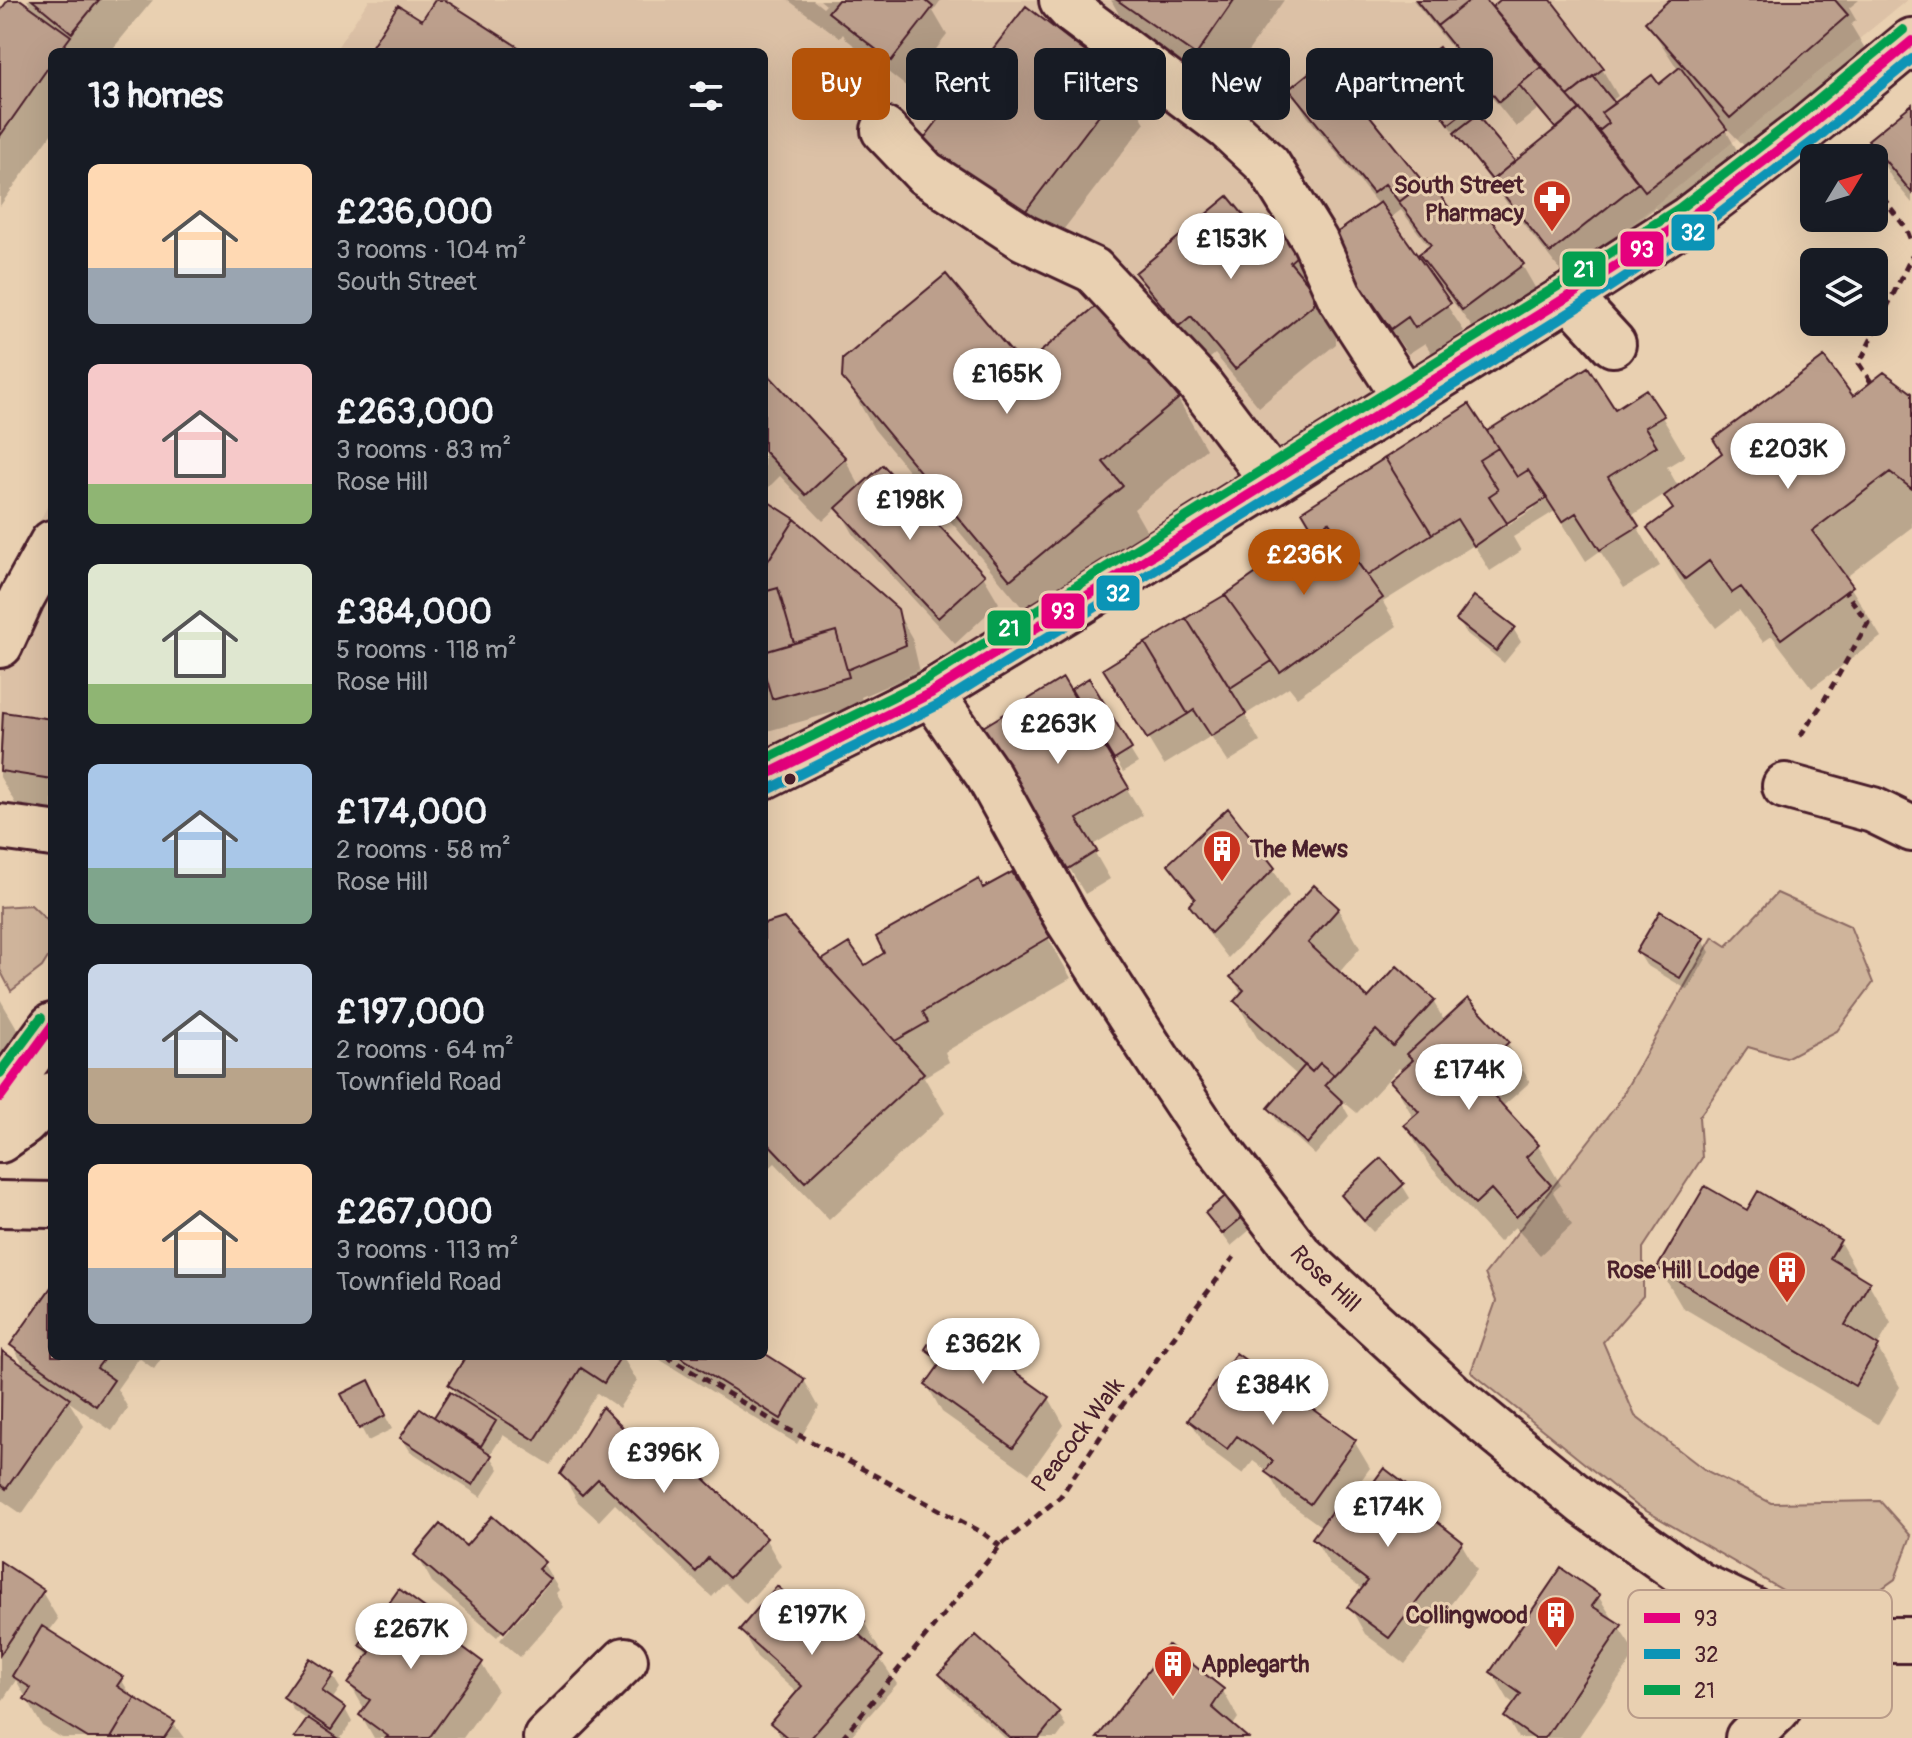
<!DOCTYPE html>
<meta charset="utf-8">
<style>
:root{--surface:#171b24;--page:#242831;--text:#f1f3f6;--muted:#9ea1a6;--accent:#b45309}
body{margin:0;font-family:Pangolin,sans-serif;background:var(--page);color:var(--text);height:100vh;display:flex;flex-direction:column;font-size:30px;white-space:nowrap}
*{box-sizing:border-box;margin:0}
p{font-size:26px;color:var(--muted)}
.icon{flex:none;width:44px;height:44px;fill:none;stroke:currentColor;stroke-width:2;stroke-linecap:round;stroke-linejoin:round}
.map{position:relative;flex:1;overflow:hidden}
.side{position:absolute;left:48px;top:48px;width:720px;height:1312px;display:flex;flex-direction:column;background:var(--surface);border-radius:12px;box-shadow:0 8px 32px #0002}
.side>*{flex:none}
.hud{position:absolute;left:792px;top:48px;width:760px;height:72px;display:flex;gap:16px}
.needle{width:52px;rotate:52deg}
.buttons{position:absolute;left:1800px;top:144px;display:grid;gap:16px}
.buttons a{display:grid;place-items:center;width:88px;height:88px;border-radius:12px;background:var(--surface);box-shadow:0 8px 32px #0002;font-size:40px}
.price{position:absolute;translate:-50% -68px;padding:0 18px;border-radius:28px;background:#fff;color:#222;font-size:26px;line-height:52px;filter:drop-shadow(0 2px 4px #0008)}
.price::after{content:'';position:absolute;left:50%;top:48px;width:24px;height:18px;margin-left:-12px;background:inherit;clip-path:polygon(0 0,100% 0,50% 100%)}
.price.on{background:var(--accent);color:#fff}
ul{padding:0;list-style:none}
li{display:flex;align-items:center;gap:24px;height:200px;padding:0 40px}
li span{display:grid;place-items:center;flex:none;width:224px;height:160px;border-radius:12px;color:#555}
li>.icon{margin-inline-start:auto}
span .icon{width:96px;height:96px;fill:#fffc;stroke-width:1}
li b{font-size:34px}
h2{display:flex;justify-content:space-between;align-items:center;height:96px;padding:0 40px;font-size:34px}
.chip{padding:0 28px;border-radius:12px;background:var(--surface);box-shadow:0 8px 32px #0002;font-size:28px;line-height:72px}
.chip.on{background:var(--accent);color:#fff}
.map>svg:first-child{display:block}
</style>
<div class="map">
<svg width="1912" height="1738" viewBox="0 0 1912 1738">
<rect width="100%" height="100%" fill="#e9d0b1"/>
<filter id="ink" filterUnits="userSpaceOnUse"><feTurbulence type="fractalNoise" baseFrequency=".0125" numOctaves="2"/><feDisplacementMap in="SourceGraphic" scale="16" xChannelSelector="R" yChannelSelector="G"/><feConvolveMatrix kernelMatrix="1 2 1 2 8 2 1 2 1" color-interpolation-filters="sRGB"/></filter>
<g filter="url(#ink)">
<path fill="#dcc1a6" d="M369 0H1907L1621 233 993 630 764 750V52H334Z
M52 497V779L0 771V600Z"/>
<path fill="#cfb49b" stroke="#8c6a63" stroke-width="2" d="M1777 893 1850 926 1873 983 1837 1031 1786 1058 1748 1047 1699 1117 1702 1158 1643 1248V1296L1603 1342 1635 1416 1705 1470 1771 1503 1880 1501 1911 1536 1895 1579 1853 1609 1786 1592 1636 1505 1471 1372 1496 1301 1485 1274 1616 1106 1713 937 1727 946Z
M31 905 50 923 52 951 42 967 11 991 0 970V907Z"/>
<path fill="#0003" fill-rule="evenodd" d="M10 0H18L34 11 27 0H153L110 52H52V133L0 206V14Z
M788 0H813L823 8 826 5 820 0H941L933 11 947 35 907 87 846 39 843 34 840 38Z
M1111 0H1284L1219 93 1128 30Z
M1413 0H1484L1491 9 1503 0H1548L1602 69 1618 96 1611 101 1614 105 1658 87 1679 71 1647 22 1673 0H1859L1849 8 1856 20 1851 25 1869 55 1754 156 1721 122 1741 157 1661 217 1655 208 1567 279 1510 207 1418 83 1478 101 1486 114 1478 120 1514 165 1557 131 1538 109 1516 127Z
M1324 63 1423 186 1461 226 1522 265 1537 291 1479 336 1437 281 1422 254 1430 248 1401 210 1389 219 1464 331 1432 354 1425 343 1408 354 1346 266 1379 206 1307 116 1291 89Z
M1122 83 1145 123 1044 255 947 181 924 142Z
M1912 106V203L1893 180 1870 141Z
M1283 226 1326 290 1316 298 1336 333V344L1259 407 1215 354 1203 364 1160 312 1137 273 1264 242Z
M1023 369 1178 399 1206 449 1134 509 1150 537 1040 629 874 429 845 378Z
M764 373 845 459 861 488 983 576 999 603 955 644 854 535 838 507 823 521 780 476 764 492Z
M1912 396V527L1845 578 1881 637 1812 688 1772 636 1763 642 1739 610 1716 628 1679 579 1650 529 1675 510 1665 494 1631 516 1660 566 1624 588 1600 551 1586 561 1555 511 1513 537 1521 551 1490 571 1474 545 1383 602 1397 626 1297 697 1289 687 1245 715 1260 742 1228 762 1211 736 1164 765 1106 669 1494 439 1614 412 1662 417 1685 456 1667 467 1679 488 1852 399ZM1535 503V508L1507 526 1505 522Z
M764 501 896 610 912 638 920 672 861 697 863 704 764 732Z
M1458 620 1513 628 1521 642 1504 663 1466 633Z
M1088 681 1138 763 1123 772 1073 690Z
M4 714 52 721V814L19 810 0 777V743Z
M1001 755 1127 789 1143 815 1091 846 1110 879 1085 894Z
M1171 864 1273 869 1289 896 1228 958 1208 932 1192 905 1195 901Z
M1012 874 1071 978 945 1052 949 1062 924 1077 945 1113 829 1220 775 1163 764 1173V926L822 963 849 946 865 967Z
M1338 909 1360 948 1338 974 1368 1001H1433L1445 1022 1507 1043 1530 1082 1502 1107 1538 1146 1561 1185 1553 1192 1572 1225 1540 1255 1515 1227 1499 1242 1429 1165 1406 1126 1414 1119 1393 1081 1403 1072 1399 1068 1357 1113 1338 1097 1349 1116 1315 1155 1277 1121 1270 1108 1298 1076 1259 1041 1236 1001 1242 995 1232 977Z
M1702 939 1710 952 1688 990 1646 965 1638 952Z
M0 999 25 1042 0 1086Z
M1402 1185 1410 1198 1373 1232 1351 1209 1343 1196Z
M1748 1213 1840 1242 1861 1279 1869 1284 1891 1323 1877 1347 1900 1387 1878 1424 1682 1307 1659 1268Z
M1207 1214 1244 1216 1251 1229 1231 1246Z
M52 1289V1356H163L154 1369 139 1358 117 1389 128 1408 112 1431 69 1402 84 1426 22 1514 0 1499V1357L3 1354 27 1371 12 1345Z
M927 1349 1049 1398 1064 1425 1029 1474 942 1412 927 1385 938 1369Z
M468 1356H622L637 1381 619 1408 597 1393 551 1465 503 1435 490 1455 499 1469 481 1497 410 1451 402 1438 435 1420 450 1395 459 1400 450 1385Z
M654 1356H764L804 1380 819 1407 797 1444Z
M344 1395 375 1396 392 1429 368 1441Z
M1190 1420 1354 1441 1370 1468 1351 1494 1361 1501 1426 1504 1440 1527 1461 1543 1477 1570 1405 1664 1365 1634 1350 1607 1363 1590 1330 1565 1314 1538 1322 1527 1283 1499 1267 1471 1253 1461 1243 1474 1206 1447Z
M653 1433 766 1540 781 1566 746 1604 725 1583 712 1597 615 1504 599 1521 578 1502 562 1474 640 1447Z
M466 1549 543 1563 559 1590 556 1593 564 1607 520 1657 500 1640 549 1583 546 1580 497 1637 432 1582 417 1555Z
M0 1563 42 1592 58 1619 48 1633 121 1679 133 1699 173 1723 184 1738H62L42 1726 16 1680 3 1700 0 1697Z
M1598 1596 1636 1654 1578 1738H1518L1507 1718 1516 1705 1508 1699 1492 1672Z
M431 1614 443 1635 481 1663 497 1690 463 1738H374L361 1715 365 1710 350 1684 369 1657 362 1645Z
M814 1620 864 1622 879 1649 876 1653 897 1684 849 1738H781L773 1723 798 1694 757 1657 741 1630Z
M332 1675 340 1688 332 1700 345 1709 352 1722 341 1738H297L309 1721 293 1710 286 1697Z
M942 1675 1058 1713 1066 1726 1057 1738H1005L949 1688Z
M1223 1691 1238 1718 1232 1727 1246 1738H1099Z"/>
<path fill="#bc9f8c" stroke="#4a1f2b" stroke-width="2" d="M8 0H21L71 36 59 52H52V62L0 136V11Z
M32 0H99L72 33Z
M435 0H445L526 52H368L398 5 422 20Z
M838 0H925L933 7 891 61 828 12Z
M1117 0H1234L1196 55Z
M1416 0H1470L1437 26Z
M1470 0H1486L1541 67 1499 102 1437 26Z
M1500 0H1551L1604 68 1568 96 1492 7Z
M1669 0H1835L1848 15 1730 118 1645 22Z
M1026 6 1124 82 1021 217 922 141Z
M1439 47 1480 100 1449 124 1408 70Z
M1325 60 1424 183 1399 202 1385 184 1373 193 1289 89Z
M1541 67 1580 109 1556 129 1519 85Z
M1680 67 1727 129 1645 191 1599 131 1609 123 1601 113 1652 75 1659 84Z
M1593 76 1615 103 1601 113 1609 123 1599 131 1568 96Z
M1912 104V193L1868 140Z
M1580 109 1638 183 1550 253 1492 180Z
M1477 115 1515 161 1492 180 1454 133Z
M1428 180 1461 223 1482 208 1524 264 1462 310 1419 254 1431 245 1399 202Z
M1228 196 1264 240 1284 223 1305 249 1290 262 1315 292 1314 304 1235 369 1191 316 1179 326 1135 273Z
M1380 202 1451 303 1415 328 1408 317 1391 329 1328 239Z
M946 274 1023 366 1101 302 1179 398 1103 462 1123 486 1010 580 842 378 843 359Z
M1824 357 1853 396 1884 372 1912 393V489L1890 472 1812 531 1853 586 1781 639 1741 587 1732 593 1709 561 1685 579 1647 528 1673 509 1664 496 1722 453 1713 439Z
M1588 367 1615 409 1646 389 1664 416 1645 427 1657 446 1608 477 1639 526 1600 550 1576 513 1562 522 1528 470 1517 477 1487 431Z
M764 370 846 458 806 495 764 451Z
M1469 404 1498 448 1479 460 1498 490 1489 496 1507 523 1474 546 1457 519 1432 534 1385 458Z
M1498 448 1517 477 1528 470 1547 498 1507 523 1489 496 1498 490 1479 460Z
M1385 458 1432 534 1367 576 1329 522 1315 533 1302 511Z
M883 465 985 575 938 618 836 508Z
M764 499 795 519 764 567Z
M795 519 898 609 906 645 847 670 836 631 794 643 778 588 767 591 764 583V567Z
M1329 522 1383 598 1280 672 1225 595Z
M778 588 794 643 764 652V592Z
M1225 595 1272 661 1230 688 1186 618Z
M1474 596 1515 627 1496 651 1456 620Z
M1186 618 1246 714 1211 736 1194 710 1188 714 1145 643Z
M836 631 849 677 772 699 764 672V652Z
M1145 643 1188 714 1147 739 1103 669Z
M1063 678 1129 788 1077 819 1097 851 1068 869 983 727Z
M1089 678 1132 749 1114 760 1071 689Z
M3 712 52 719V779L0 771Z
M1228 808 1275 868 1211 933 1189 905 1195 898 1168 864Z
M1012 872 1050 937 923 1012 928 1022 895 1041 822 960 849 943 865 965 884 953 876 937 979 879 983 888Z
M1314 885 1339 908 1308 943 1368 998 1397 966 1435 1000 1393 1046 1376 1030 1334 1075 1320 1063 1312 1072 1234 1001 1244 990 1230 977Z
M1660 911 1704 938 1680 978 1636 952Z
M784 918 924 1073 805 1182 764 1139V924Z
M1468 998 1509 1042 1474 1074 1539 1145 1526 1157 1551 1185 1516 1217 1491 1189 1475 1204 1404 1125 1419 1112 1390 1081 1413 1060 1407 1054Z
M1320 1063 1334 1075 1325 1085 1343 1102 1307 1144 1268 1108 1305 1065 1312 1072Z
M1381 1158 1404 1184 1364 1221 1341 1195Z
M1705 1186 1747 1210 1758 1191 1841 1240 1830 1258 1870 1282 1845 1325 1879 1346 1855 1386 1657 1268Z
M1229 1193 1245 1215 1222 1234 1205 1213Z
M52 1286V1356H106L97 1368 114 1380 96 1406 10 1345Z
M944 1321 1050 1397 1013 1448 925 1385 942 1361 925 1349Z
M2 1351 70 1398 6 1489 0 1484Z
M764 1353 805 1379 781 1419 679 1356H764Z
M1236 1353 1356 1440 1310 1504 1265 1472 1273 1461 1237 1436 1227 1449 1188 1420Z
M466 1356H621L604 1383 581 1368 535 1440 448 1385Z
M369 1380 386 1415 359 1429 341 1394Z
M450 1392 496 1421 481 1446 434 1417Z
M602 1407 639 1444 653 1430 767 1538 729 1578 708 1558 696 1572 598 1479 582 1495 560 1474Z
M420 1408 492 1455 473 1485 400 1438Z
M1384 1468 1428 1502 1422 1510 1463 1542 1389 1638 1347 1607 1368 1581 1312 1538 1348 1489 1361 1499Z
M492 1516 545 1562 538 1569 550 1579 504 1632 414 1555 440 1524 466 1546Z
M0 1561 44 1590 0 1655Z
M1561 1568 1600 1595 1592 1606 1622 1625 1545 1738H1534L1504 1717 1521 1694 1490 1672Z
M777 1586 813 1618 835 1594 865 1621 856 1632 883 1656 811 1738H788L770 1723 802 1686 739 1630Z
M399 1589 432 1613 426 1620 483 1662 429 1738H386L388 1736 359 1715 370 1700 348 1684 370 1652 359 1645Z
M42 1626 123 1677 117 1686 135 1698 111 1738H88L24 1699 31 1688 12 1676Z
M976 1635 1060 1712 1039 1738H1010L939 1674Z
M1168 1645 1224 1689 1212 1707 1248 1738H1097Z
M310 1658 334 1674 322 1691 346 1708 331 1730 283 1697Z
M135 1698 175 1722 164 1738H111Z
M308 1718 338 1738H294Z"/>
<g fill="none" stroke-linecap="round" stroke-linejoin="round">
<g stroke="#4a1f2b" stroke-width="50">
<g id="minor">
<path d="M1062 0 1072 11 1228 128 1268 165 1315 241 1340 297 1406 399"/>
<path d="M884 130 925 173 1024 238 1093 270 1198 382 1273 481"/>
<path d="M1569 296 1613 344"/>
<path d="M0 645 21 599 52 543"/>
<path id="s1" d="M931 693 988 775 1066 917 1148 1045 1203 1128 1300 1255 1451 1394 1584 1503 1698 1584 1814 1640H1912"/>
<path d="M1785 786 1873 810 1912 829"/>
<path d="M0 1204 52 1205"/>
<path d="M546 1738 625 1660"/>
<path d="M1748 1738 1777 1710 1814 1640"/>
</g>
</g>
<g stroke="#4a1f2b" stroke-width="50">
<path id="major" d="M764 776 931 693 1074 606 1569 296 1688 219 1807 128 1912 41
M0 827 52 834
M0 1097 52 1026
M0 1140 24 1123 52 1095"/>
</g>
<path stroke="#4a1f2b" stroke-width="5" stroke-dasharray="8 6" stroke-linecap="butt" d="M1874 186 1906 228 1912 243
M1871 382 1859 364 1912 256
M1800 736 1822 704 1868 623 1845 591
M666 1356 778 1424 983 1533 1000 1546
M842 1738 1000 1546 1060 1497 1115 1415 1234 1257"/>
<use href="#minor" stroke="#e9d0b1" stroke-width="44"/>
<use href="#major" stroke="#e9d0b1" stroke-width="44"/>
<g stroke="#e9d0b1" stroke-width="16">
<path id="bus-1" d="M764 776 931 693 1569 296 1688 219 1807 128 1912 41
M0 1097 52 1026"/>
</g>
<g stroke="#e9d0b1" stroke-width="16">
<path id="bus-2" d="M770 789 938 705 1577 308 1697 230 1816 139 1912 59"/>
</g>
<g stroke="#e9d0b1" stroke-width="16">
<path id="bus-3" d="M764 760 924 681 1561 284 1680 208 1798 117 1903 30
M0 1073 41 1018"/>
</g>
<use href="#bus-1" stroke="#e5007d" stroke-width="10"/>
<use href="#bus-2" stroke="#0b94b6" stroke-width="10"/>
<use href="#bus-3" stroke="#049f4f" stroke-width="10"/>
</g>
</g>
<defs>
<g id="pharmacy-pin" transform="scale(2)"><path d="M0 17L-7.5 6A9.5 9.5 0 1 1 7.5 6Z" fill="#c8321e" stroke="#e9d0b1"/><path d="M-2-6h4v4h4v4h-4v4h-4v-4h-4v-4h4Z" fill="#fff"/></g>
<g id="building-pin" transform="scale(2)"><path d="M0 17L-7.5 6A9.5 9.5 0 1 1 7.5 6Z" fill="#c8321e" stroke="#e9d0b1"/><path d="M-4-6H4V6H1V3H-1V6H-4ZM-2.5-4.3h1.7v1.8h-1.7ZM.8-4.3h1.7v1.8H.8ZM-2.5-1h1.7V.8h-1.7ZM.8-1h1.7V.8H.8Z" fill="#fff"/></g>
</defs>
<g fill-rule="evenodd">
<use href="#pharmacy-pin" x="1552" y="199"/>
<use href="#building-pin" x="1222" y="849"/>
<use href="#building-pin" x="1787" y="1270"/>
<use href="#building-pin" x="1556" y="1615"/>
<use href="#building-pin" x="1173" y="1664"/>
</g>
<circle fill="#4a1f2b" stroke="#e9d0b1" stroke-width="3" cx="790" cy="779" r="7"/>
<g text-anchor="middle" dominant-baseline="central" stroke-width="6" stroke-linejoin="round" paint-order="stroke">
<g font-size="24" font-weight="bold" fill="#4a1f2b" stroke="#e9d0b1" text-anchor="end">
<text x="1524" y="185">South Street<tspan x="1524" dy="28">Pharmacy</tspan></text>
<text x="1250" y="849" text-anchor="start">The Mews</text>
<text x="1759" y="1270">Rose Hill Lodge</text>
<text x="1528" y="1615">Collingwood</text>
<text x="1201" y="1664" text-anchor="start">Applegarth</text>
</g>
<g font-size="24" fill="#4a1f2b" stroke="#e9d0b1">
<text stroke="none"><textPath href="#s1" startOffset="708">Rose Hill</textPath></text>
<text transform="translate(1078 1435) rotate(-53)">Peacock Walk</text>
</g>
</g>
<rect x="1628" y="1590" width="264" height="128" rx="12" fill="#e9d0b1" stroke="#b99b89" stroke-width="2"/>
<rect x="1644" y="1613" width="36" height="10" fill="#e5007d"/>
<rect x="1644" y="1649" width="36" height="10" fill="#0b94b6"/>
<rect x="1644" y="1685" width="36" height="10" fill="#049f4f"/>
<g font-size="22" fill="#4a1f2b">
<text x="1694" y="1626">93</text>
<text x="1694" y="1662">32</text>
<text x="1694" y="1698">21</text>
</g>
<g stroke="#e9d0b1" stroke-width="3">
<rect x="1670" y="213" width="46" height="39" rx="8" fill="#0b94b6"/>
<rect x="1619" y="230" width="46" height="38" rx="8" fill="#e5007d"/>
<rect x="1561" y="250" width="46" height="38" rx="8" fill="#049f4f"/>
<rect x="1095" y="574" width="46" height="38" rx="8" fill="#0b94b6"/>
<rect x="1040" y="592" width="46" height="38" rx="8" fill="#e5007d"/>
<rect x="986" y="609" width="46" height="38" rx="8" fill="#049f4f"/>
</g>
<g font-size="22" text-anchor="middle" font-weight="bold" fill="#fff">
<text x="1693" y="240">32</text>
<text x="1642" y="257">93</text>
<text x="1584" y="277">21</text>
<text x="1118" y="601">32</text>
<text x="1063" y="619">93</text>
<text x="1009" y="636">21</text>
</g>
</svg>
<div class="buttons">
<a><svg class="needle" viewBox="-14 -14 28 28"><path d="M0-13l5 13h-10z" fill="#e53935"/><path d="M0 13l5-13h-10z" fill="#9ea1a6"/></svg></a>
<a><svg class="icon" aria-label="layers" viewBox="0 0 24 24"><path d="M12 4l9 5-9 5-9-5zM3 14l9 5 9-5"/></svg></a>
</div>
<b class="price" style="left:1231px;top:281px">£153K</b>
<b class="price" style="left:1007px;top:416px">£165K</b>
<b class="price" style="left:1788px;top:491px">£203K</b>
<b class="price" style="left:910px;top:542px">£198K</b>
<b class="price on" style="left:1304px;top:597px">£236K</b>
<b class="price" style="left:1058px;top:766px">£263K</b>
<b class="price" style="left:1469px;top:1112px">£174K</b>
<b class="price" style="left:983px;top:1386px">£362K</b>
<b class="price" style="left:1273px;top:1427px">£384K</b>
<b class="price" style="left:664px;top:1495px">£396K</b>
<b class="price" style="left:1388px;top:1549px">£174K</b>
<b class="price" style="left:812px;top:1657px">£197K</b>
<b class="price" style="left:411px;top:1671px">£267K</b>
<div class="hud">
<a class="chip on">Buy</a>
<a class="chip">Rent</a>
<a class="chip">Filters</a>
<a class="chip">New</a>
<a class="chip">Apartment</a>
</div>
<section class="side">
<h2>13 homes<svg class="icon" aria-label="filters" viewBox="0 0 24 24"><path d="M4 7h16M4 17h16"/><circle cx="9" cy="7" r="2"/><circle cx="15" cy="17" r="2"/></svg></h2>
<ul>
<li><span style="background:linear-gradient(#ffd9b3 65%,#9aa5b1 0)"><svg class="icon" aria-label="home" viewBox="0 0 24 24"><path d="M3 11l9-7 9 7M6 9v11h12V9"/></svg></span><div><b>£236,000</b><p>3 rooms · 104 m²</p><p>South Street</p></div></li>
<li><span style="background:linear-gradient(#f6c9c9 75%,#8fb573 0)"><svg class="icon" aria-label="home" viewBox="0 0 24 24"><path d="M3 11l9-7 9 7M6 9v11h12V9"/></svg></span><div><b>£263,000</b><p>3 rooms · 83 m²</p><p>Rose Hill</p></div></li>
<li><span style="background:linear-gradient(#dfe7d0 75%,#8fb573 0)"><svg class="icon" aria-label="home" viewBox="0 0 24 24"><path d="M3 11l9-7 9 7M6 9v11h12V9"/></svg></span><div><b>£384,000</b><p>5 rooms · 118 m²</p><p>Rose Hill</p></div></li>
<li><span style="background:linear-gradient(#a9c7e8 65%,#7fa58c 0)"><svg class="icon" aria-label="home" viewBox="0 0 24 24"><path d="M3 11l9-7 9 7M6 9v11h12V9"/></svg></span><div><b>£174,000</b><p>2 rooms · 58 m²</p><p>Rose Hill</p></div></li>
<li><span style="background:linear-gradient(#c9d6e8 65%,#b9a48a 0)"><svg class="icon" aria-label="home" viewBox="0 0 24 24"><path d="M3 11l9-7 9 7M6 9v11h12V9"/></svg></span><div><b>£197,000</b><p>2 rooms · 64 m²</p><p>Townfield Road</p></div></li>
<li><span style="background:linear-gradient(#ffd9b3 65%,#9aa5b1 0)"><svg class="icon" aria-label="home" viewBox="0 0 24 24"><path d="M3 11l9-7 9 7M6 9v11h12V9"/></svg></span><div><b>£267,000</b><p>3 rooms · 113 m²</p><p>Townfield Road</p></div></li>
</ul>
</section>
</div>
